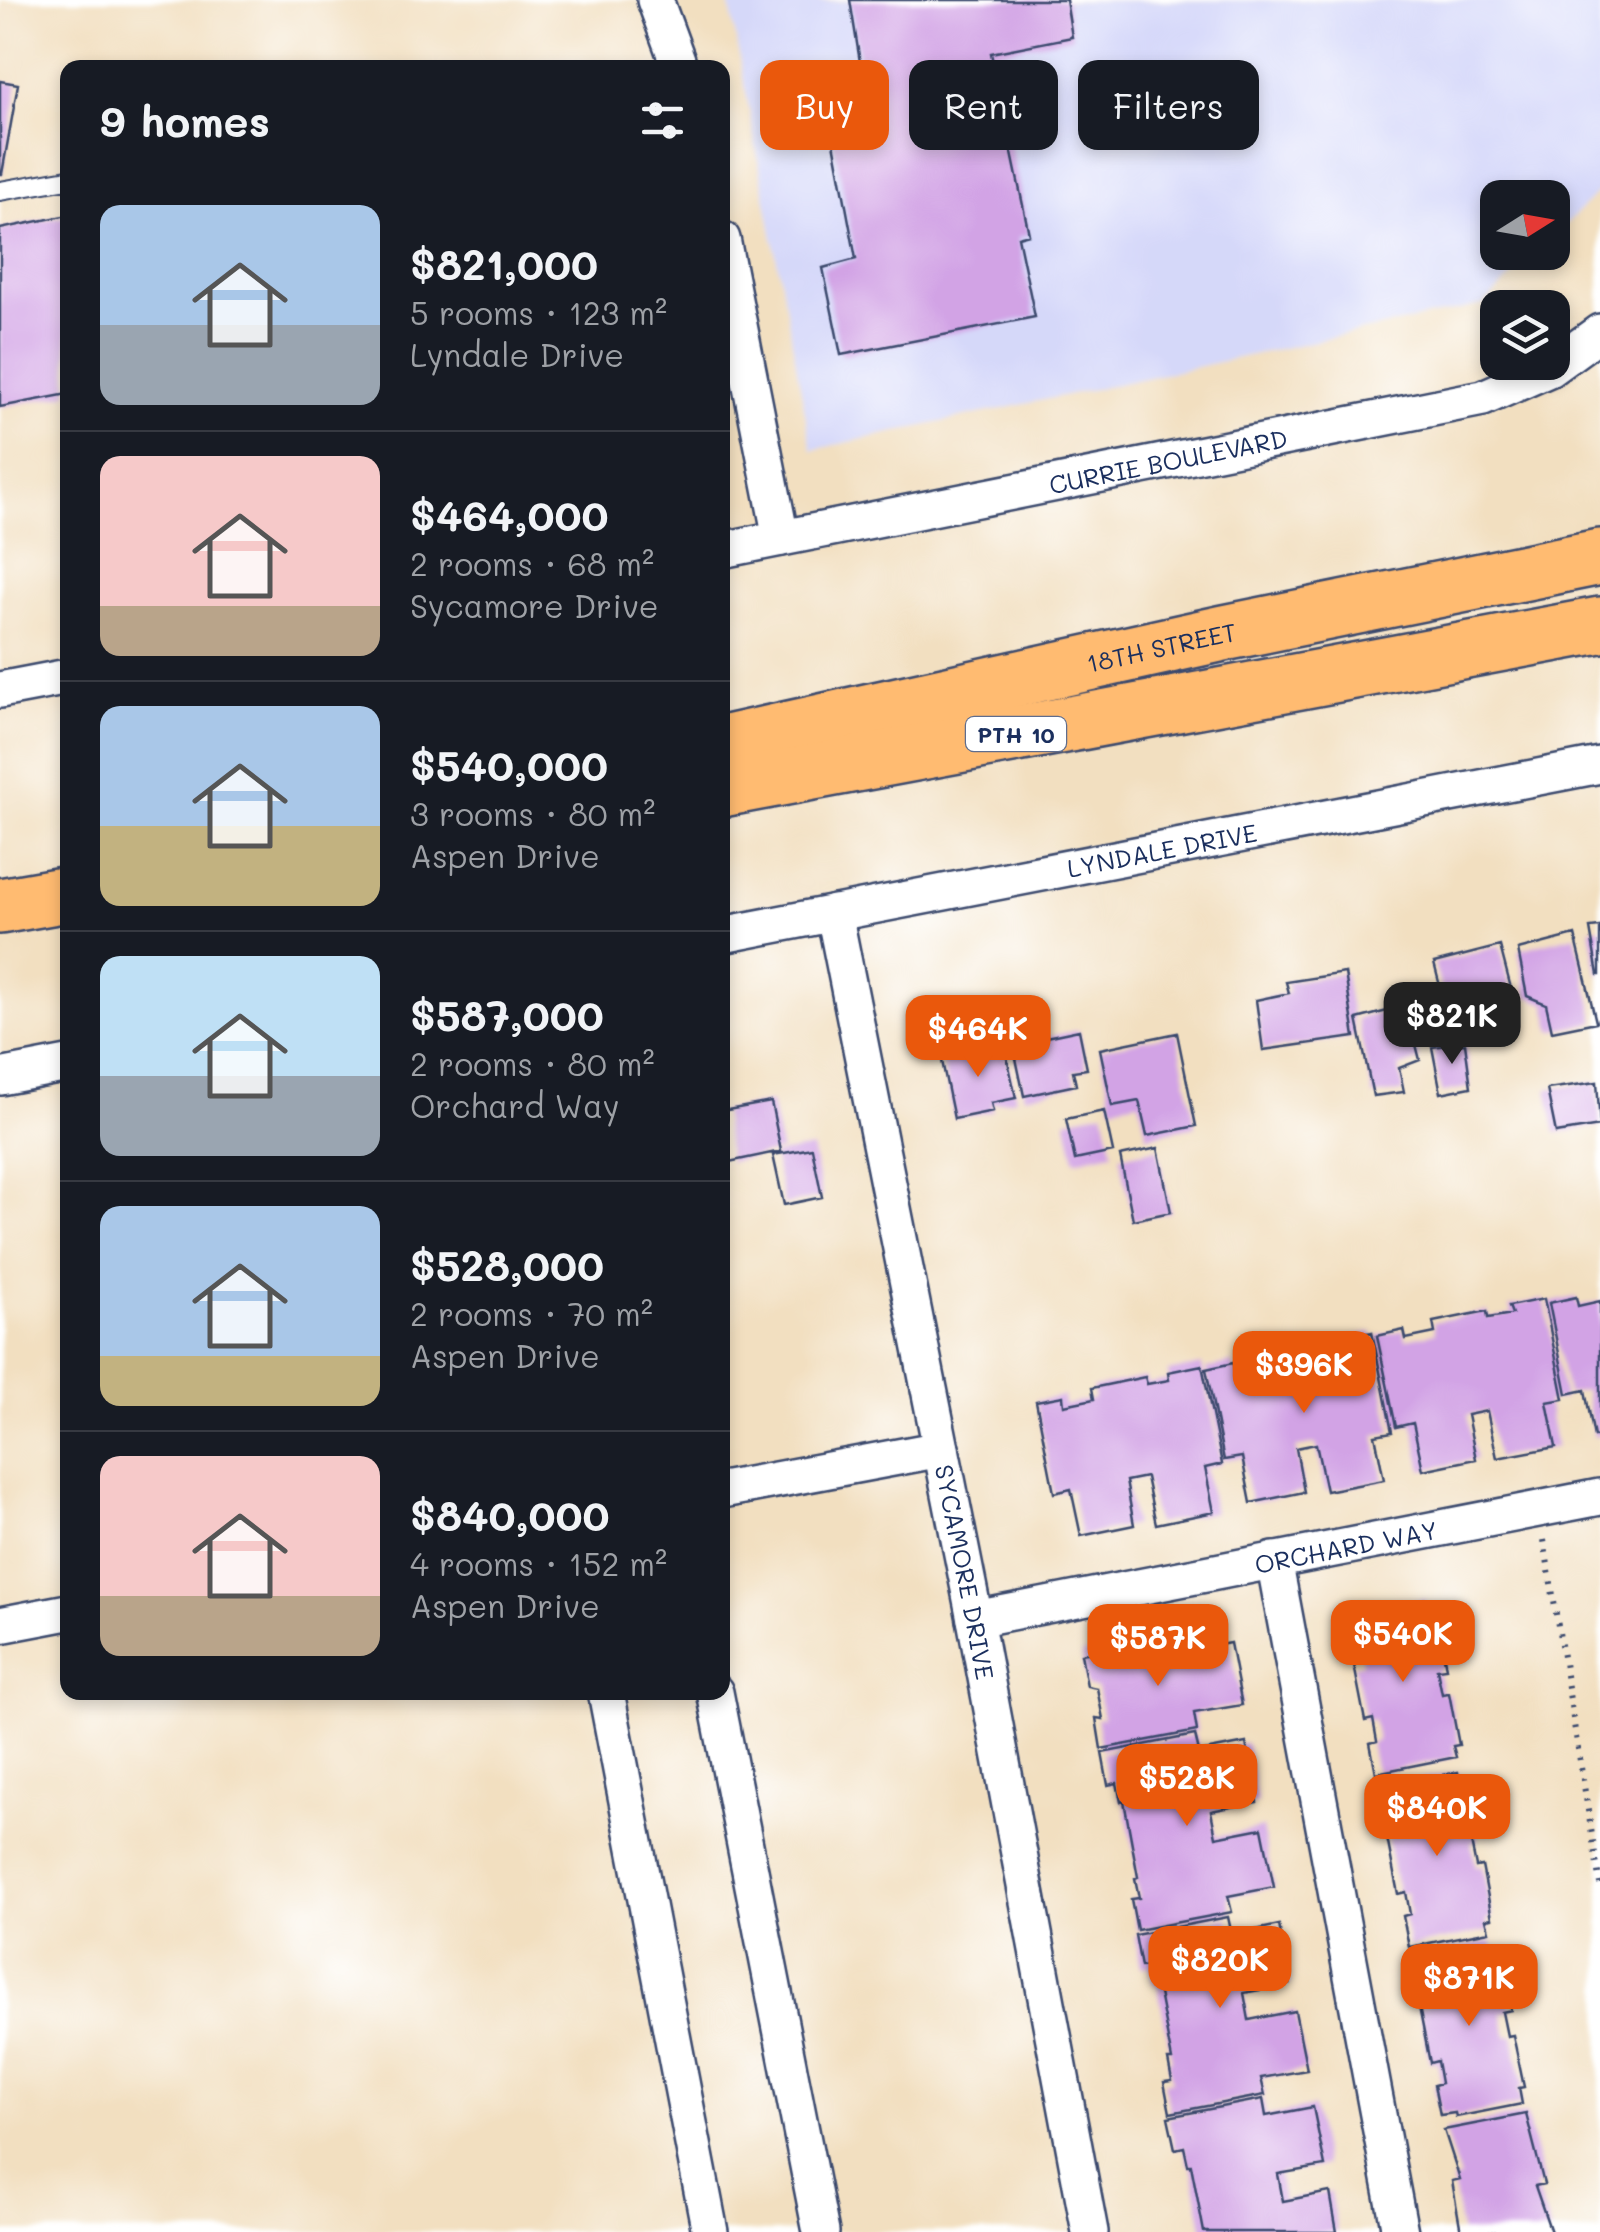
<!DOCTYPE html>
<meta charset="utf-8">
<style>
:root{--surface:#171b24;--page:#20242c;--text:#f1f3f6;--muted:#9ea1a6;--line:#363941;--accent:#ea580c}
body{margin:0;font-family:Mali,sans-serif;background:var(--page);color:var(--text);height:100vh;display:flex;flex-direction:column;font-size:38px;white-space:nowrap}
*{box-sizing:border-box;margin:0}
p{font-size:32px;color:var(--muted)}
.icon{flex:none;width:55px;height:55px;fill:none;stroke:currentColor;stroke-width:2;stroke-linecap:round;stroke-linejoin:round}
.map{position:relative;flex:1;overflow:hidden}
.panel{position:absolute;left:60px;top:60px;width:670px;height:1640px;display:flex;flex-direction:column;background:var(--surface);border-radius:20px;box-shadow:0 5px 15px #0003}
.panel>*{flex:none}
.top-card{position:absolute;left:760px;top:60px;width:690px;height:90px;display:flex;gap:20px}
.needle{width:65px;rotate:79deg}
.buttons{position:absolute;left:1480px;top:180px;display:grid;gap:20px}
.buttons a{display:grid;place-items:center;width:90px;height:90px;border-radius:20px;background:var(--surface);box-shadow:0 5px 15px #0003;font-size:50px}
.price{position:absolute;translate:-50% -85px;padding:0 22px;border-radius:20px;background:var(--accent);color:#fff;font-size:32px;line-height:65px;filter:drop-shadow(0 2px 5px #0008)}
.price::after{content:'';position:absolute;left:50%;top:60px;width:30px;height:22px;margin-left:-15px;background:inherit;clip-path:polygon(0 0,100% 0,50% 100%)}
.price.active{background:#222;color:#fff}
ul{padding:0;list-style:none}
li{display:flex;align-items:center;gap:30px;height:250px;padding:0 40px}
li+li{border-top:2px solid var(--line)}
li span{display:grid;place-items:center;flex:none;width:280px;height:200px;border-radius:20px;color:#555}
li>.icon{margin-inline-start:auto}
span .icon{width:120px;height:120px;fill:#fffc;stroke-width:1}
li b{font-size:42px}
h2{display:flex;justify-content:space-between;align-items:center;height:120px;padding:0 40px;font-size:42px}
.pill{padding:0 35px;border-radius:20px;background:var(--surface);box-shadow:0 5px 15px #0003;font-size:35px;line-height:90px}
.pill.active{background:var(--accent);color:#fff}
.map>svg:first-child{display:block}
</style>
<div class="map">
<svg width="1600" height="2232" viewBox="0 0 1600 2232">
<rect width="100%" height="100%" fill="#fff"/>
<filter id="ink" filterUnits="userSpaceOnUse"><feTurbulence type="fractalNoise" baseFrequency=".01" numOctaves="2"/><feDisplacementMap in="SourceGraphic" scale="20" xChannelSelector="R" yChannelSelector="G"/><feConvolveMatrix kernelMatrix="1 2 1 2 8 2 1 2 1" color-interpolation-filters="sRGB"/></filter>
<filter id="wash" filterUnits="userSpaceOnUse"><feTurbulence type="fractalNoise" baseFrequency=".0048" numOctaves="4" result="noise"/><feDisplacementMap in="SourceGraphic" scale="40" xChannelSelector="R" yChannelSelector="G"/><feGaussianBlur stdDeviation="2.25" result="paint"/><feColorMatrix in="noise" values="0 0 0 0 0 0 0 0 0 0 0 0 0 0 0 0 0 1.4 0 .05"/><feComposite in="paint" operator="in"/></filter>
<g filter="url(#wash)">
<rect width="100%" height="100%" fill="#f2dfc0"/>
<path fill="#d5d8f9" d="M1600 0V190L1553 237 1552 198H1498V252L1536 253 1483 305 812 450 729 1Z"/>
<g id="blocks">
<path fill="#d2a3e5" d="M850 0H1066L1072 37 991 53 1029 234 1018 237 1035 317 841 355 823 268 856 259 826 100 865 93Z
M0 81 18 84 2 174H0Z
M68 215V394L0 407V229Z
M1600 927V975H1598L1590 928Z
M1575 935 1596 1022 1552 1031 1546 1004 1527 996 1518 950Z
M1500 946 1513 996 1447 1013 1434 963Z
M1345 973 1355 1037 1263 1050 1256 1000 1289 993 1286 982Z
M1406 1006 1420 1060 1399 1068 1404 1092 1373 1096 1357 1019Z
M1079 1030 1087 1069 1073 1071 1076 1085 1024 1096 1013 1044Z
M1177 1033 1196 1126 1147 1136 1139 1101 1112 1106 1100 1049Z
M1004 1043 1016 1098 991 1103 993 1111 954 1119 941 1056Z
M1465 1043 1471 1087 1441 1093 1432 1047Z
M1597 1082 1600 1126 1556 1133 1547 1089Z
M771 1102 781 1151 729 1162 722 1111Z
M1104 1111 1113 1152 1075 1160 1066 1119Z
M812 1148 822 1197 784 1205 773 1155Z
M1158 1148 1171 1212 1133 1220 1120 1156Z
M1576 1297 1578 1306 1600 1301V1436L1594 1437 1585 1390 1567 1394 1549 1303Z
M1544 1299 1564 1399 1547 1402 1556 1447 1497 1458 1487 1411 1467 1415 1476 1459 1423 1470 1413 1423 1396 1427 1377 1336 1404 1330 1406 1339 1435 1333 1433 1322 1487 1311 1488 1318 1512 1314 1509 1306Z
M1372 1332 1392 1432 1375 1435 1384 1480 1326 1491 1316 1444 1296 1448 1304 1492 1251 1503 1242 1457 1224 1460 1206 1369 1233 1363 1235 1372 1264 1366 1262 1355 1316 1344 1317 1351 1340 1347 1338 1339Z
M1202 1365 1222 1464 1205 1468 1214 1512 1156 1524 1146 1477 1126 1481 1134 1525 1081 1536 1071 1489 1054 1493 1036 1401 1063 1396 1064 1405 1094 1399 1092 1388 1145 1377 1147 1384 1169 1380 1168 1372Z
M1425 1599 1427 1613 1435 1611 1446 1668 1437 1669 1442 1694 1449 1693 1459 1745 1453 1746 1456 1757 1376 1773 1370 1743 1377 1741 1373 1719 1365 1721 1354 1665 1362 1663 1358 1641 1351 1642 1346 1614Z
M1179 1637 1182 1652 1230 1643 1242 1705 1194 1713 1197 1731 1101 1749 1096 1718 1103 1719 1097 1688 1087 1686 1081 1654Z
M1195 1735 1199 1752 1246 1743 1257 1802 1211 1811 1216 1837 1262 1828 1274 1887 1228 1896 1232 1912 1137 1930 1131 1899 1139 1898 1135 1878 1138 1877 1124 1801 1121 1802 1117 1783 1108 1785 1102 1753Z
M1458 1772 1461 1786 1468 1784 1479 1841 1471 1842 1476 1867 1482 1866 1492 1918 1486 1919 1489 1931 1409 1947 1403 1916 1410 1914 1406 1892 1398 1894 1387 1838 1395 1837 1379 1787Z
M1228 1917 1232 1935 1279 1925 1290 1984 1244 1993 1249 2020 1295 2011 1307 2070 1261 2078 1265 2095 1170 2113 1164 2082 1172 2081 1168 2060H1172L1157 1983 1153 1984 1150 1966 1141 1967 1135 1935Z
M1492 1941 1496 1956 1500 1955 1511 2010 1502 2012 1507 2036 1513 2035 1524 2087 1519 2088 1522 2104 1456 2117 1455 2113 1440 2115 1434 2085 1441 2083 1437 2061 1430 2063 1419 2007 1427 2006 1411 1956Z
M1263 2099 1266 2116 1313 2107 1325 2166 1278 2174 1283 2201 1330 2192 1337 2232H1204L1191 2165H1188L1184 2147 1175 2149 1168 2117Z
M1526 2114 1544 2184 1535 2186 1551 2232H1461L1452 2181 1460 2179 1444 2130Z"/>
</g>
</g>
<g filter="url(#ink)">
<use href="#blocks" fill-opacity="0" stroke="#3b496d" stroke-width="2.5"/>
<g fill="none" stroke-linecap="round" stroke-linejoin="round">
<g stroke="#3b496d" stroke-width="22">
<path id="lane" d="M0 191 68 179"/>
</g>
<g stroke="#3b496d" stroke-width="40">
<g id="street">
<path d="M655 0 680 68"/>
<path d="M722 239 781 538"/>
<path id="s1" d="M722 550 1483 398 1549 369 1600 332"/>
<path d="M0 690 68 677"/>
<path id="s2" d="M834 913 975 1619 1090 2232"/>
<path id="s3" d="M722 935 1600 765"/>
<path d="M0 1077 68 1064"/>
<path d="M722 1490 941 1449"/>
<path d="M1274 1560 1400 2232"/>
<path id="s4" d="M975 1619 1600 1497"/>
<path d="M0 1625 68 1612"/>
<path d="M606 1692 710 2232"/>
<path d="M715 1692 821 2232"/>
</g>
</g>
<g stroke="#3b496d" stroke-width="60">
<g id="primary">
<path id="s5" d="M722 744 1224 633 1600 557"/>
<path d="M722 789 1600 625"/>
<path d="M0 906 68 894"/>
</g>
</g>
<path stroke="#3b496d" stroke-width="6" stroke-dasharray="2.5 8" stroke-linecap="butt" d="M1544 1540 1600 1884"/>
<use href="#lane" stroke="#fff" stroke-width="18"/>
<use href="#street" stroke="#fff" stroke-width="35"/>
<use href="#primary" stroke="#ffbb71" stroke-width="55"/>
</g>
</g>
<g text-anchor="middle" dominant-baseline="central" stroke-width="9" stroke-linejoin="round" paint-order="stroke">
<rect fill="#fff" stroke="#5f6d8e" stroke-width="2.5" x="966" y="717" width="100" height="34" rx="8"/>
<g font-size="22" font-weight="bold" fill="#1b2f5e">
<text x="1016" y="734">PTH 10</text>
</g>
<g font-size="25" fill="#1b2f5e" stroke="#fff">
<text stroke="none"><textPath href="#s1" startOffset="455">CURRIE BOULEVARD</textPath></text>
<text stroke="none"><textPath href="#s5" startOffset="450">18TH STREET</textPath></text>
<text stroke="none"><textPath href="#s3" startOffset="448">LYNDALE DRIVE</textPath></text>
<text stroke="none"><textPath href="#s4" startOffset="378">ORCHARD WAY</textPath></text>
<text stroke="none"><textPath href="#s2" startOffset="672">SYCAMORE DRIVE</textPath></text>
</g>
</g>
</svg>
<div class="buttons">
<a><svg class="needle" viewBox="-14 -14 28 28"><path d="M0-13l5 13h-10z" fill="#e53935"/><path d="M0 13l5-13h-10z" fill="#9ea1a6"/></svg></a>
<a><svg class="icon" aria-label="layers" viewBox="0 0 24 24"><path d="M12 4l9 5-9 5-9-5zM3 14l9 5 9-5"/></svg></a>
</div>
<b class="price active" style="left:1452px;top:1067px">$821K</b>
<b class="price" style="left:978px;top:1080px">$464K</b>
<b class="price" style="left:1304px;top:1416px">$396K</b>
<b class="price" style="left:1403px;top:1685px">$540K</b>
<b class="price" style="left:1158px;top:1689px">$587K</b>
<b class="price" style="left:1187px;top:1829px">$528K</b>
<b class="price" style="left:1437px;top:1859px">$840K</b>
<b class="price" style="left:1220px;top:2011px">$820K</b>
<b class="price" style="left:1469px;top:2029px">$871K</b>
<div class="top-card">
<a class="pill active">Buy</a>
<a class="pill">Rent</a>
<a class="pill">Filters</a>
</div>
<section class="panel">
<h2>9 homes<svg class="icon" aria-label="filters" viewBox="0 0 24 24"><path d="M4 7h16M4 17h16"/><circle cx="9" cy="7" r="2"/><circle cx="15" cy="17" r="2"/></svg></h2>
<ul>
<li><span style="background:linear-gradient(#a9c7e8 60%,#9aa5b1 0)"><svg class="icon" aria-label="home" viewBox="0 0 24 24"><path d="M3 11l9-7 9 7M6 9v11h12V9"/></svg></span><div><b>$821,000</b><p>5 rooms · 123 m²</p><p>Lyndale Drive</p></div></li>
<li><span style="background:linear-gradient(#f6c9c9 75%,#b9a48a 0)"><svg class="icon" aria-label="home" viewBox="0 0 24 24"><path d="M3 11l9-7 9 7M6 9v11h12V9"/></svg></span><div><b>$464,000</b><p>2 rooms · 68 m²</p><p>Sycamore Drive</p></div></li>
<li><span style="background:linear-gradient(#a9c7e8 60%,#c2b280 0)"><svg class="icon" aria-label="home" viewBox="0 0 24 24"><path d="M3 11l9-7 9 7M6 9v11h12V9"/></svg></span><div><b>$540,000</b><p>3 rooms · 80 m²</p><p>Aspen Drive</p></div></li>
<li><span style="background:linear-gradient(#bfe0f5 60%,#9aa5b1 0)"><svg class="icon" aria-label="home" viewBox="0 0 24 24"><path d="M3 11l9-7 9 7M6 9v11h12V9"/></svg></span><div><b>$587,000</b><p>2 rooms · 80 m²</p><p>Orchard Way</p></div></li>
<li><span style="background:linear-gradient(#a9c7e8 75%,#c2b280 0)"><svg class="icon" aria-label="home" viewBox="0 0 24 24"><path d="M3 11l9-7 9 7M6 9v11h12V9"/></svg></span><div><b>$528,000</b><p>2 rooms · 70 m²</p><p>Aspen Drive</p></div></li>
<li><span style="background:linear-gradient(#f6c9c9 70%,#b9a48a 0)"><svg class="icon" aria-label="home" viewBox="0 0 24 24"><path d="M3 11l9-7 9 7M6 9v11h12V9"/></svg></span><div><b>$840,000</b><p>4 rooms · 152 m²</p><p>Aspen Drive</p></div></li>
</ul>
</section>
</div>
